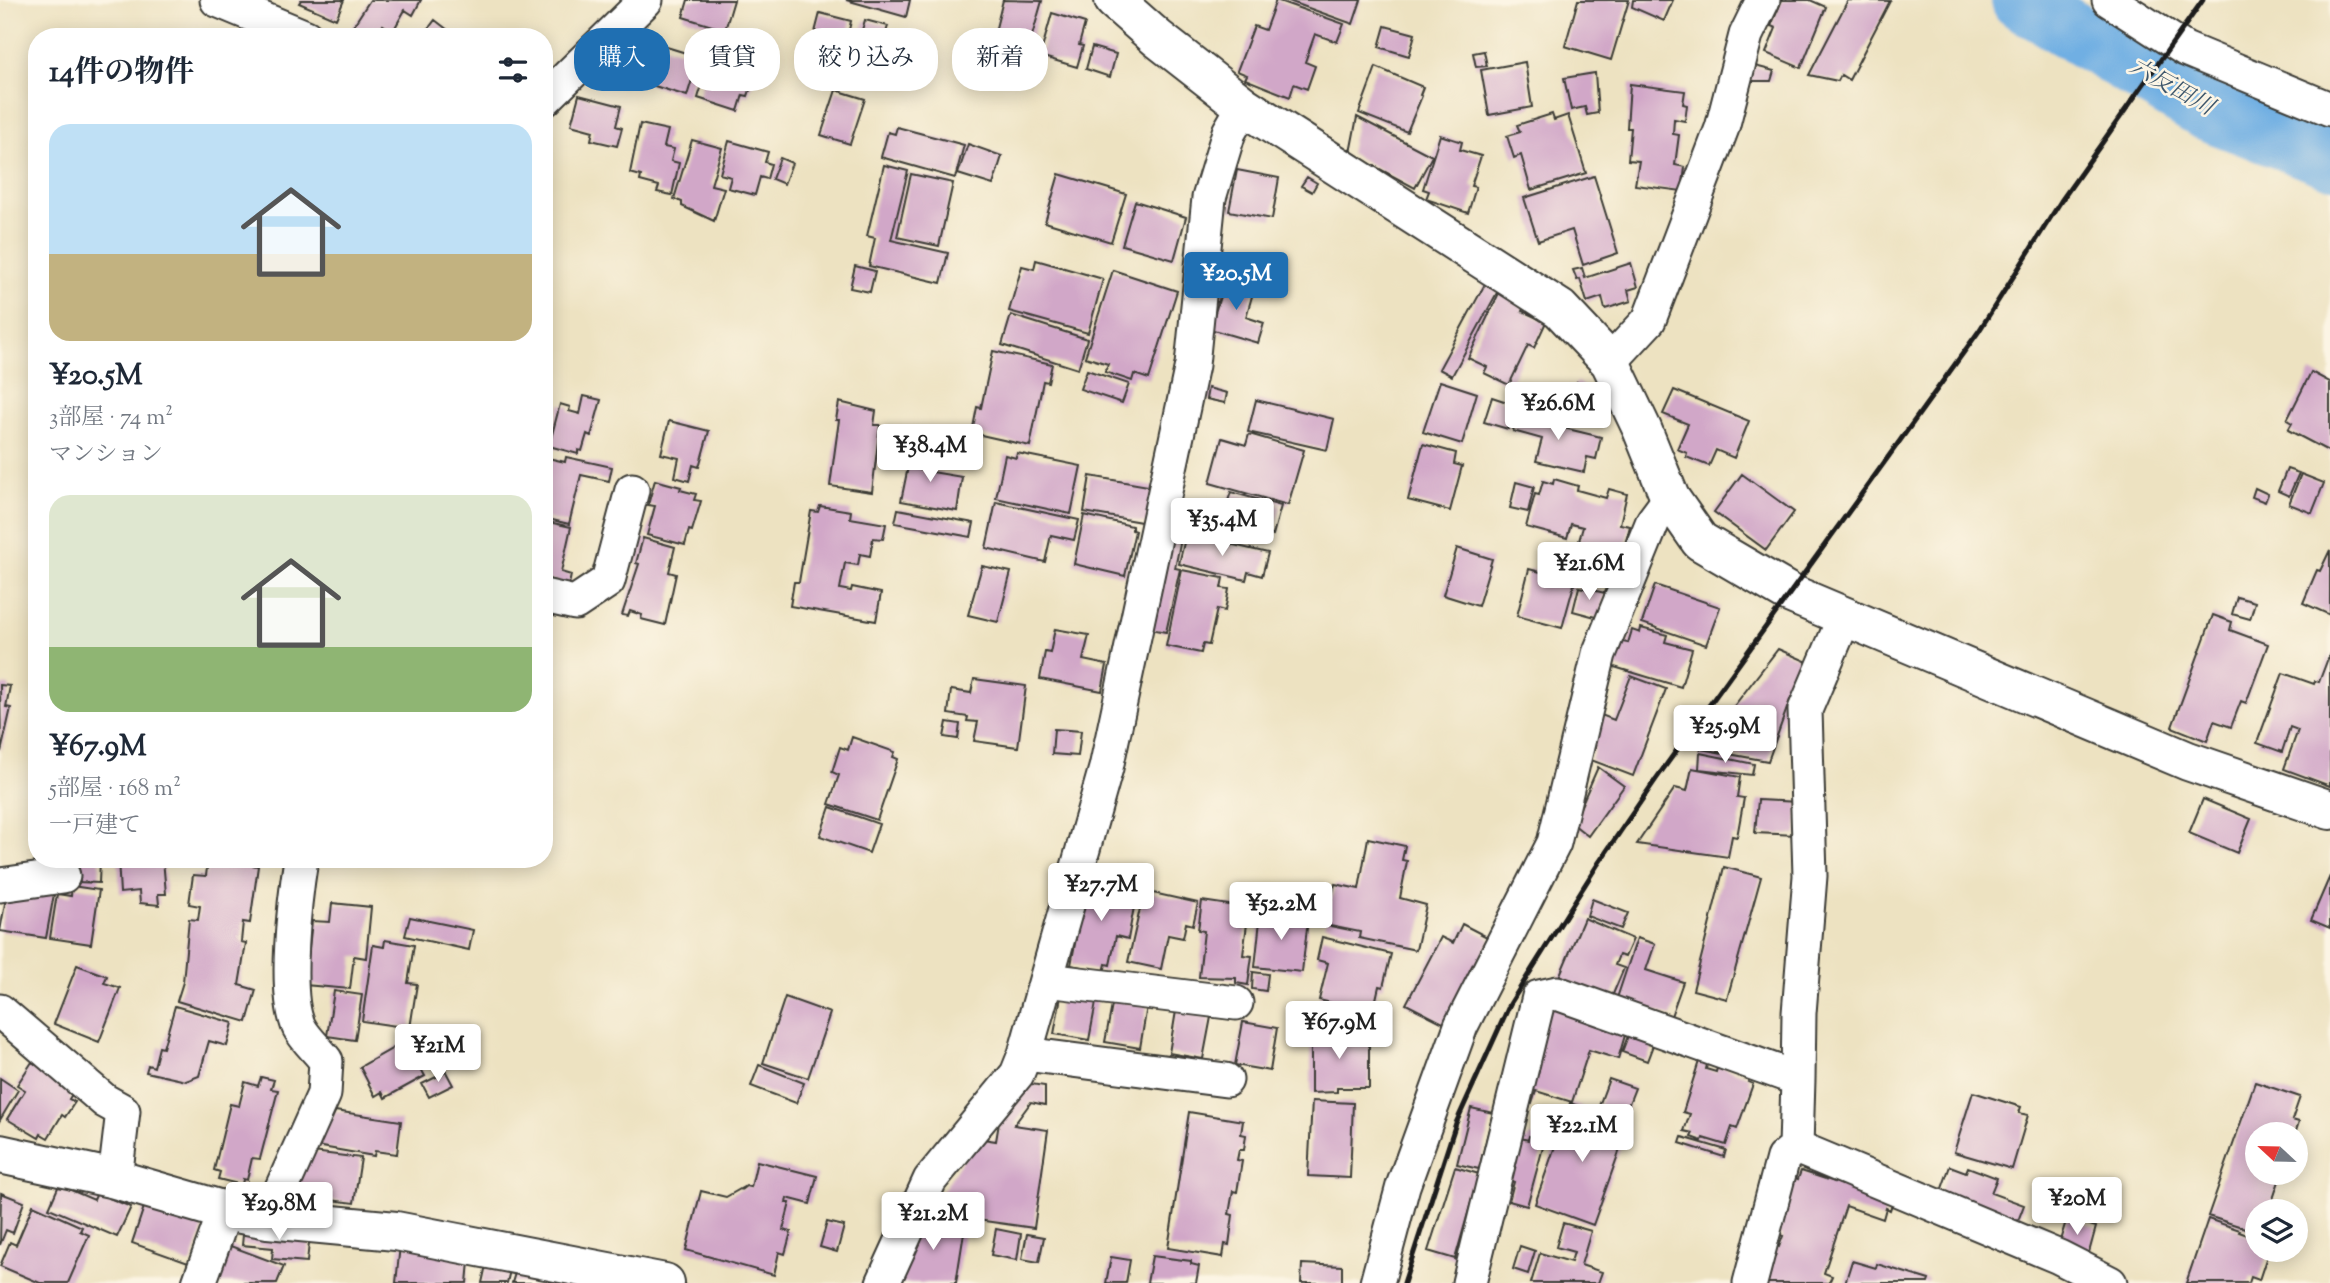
<!DOCTYPE html>
<html lang="ja">
<meta charset="utf-8">
<style>
:root{--surface:#fff;--page:#f6f6f7;--text:#1f2937;--muted:#747a83;--accent:#1f6fb2}
body{margin:0;font-family:"Sorts Mill Goudy","Noto Serif JP",serif;background:var(--page);color:var(--text);height:100vh;display:flex;flex-direction:column;font-size:26px;white-space:nowrap}
*{box-sizing:border-box;margin:0}
p{font-size:23px;color:var(--muted)}
.icon{flex:none;width:38px;height:38px;fill:none;stroke:currentColor;stroke-width:2;stroke-linecap:round;stroke-linejoin:round}
.map{position:relative;flex:1;overflow:hidden}
.panel{position:absolute;left:28px;top:28px;width:525px;height:840px;display:flex;flex-direction:column;background:var(--surface);border-radius:28px;box-shadow:0 4px 18px #0003}
.panel>*{flex:none}
.top-card{position:absolute;left:574px;top:28px;width:665px;height:63px;display:flex;gap:14px}
.needle{width:46px;rotate:292deg}
.tools{position:absolute;left:2245px;top:1122px;display:grid;gap:14px}
.tools a{display:grid;place-items:center;width:63px;height:63px;border-radius:50%;background:var(--surface);box-shadow:0 4px 18px #0003;font-size:35px}
.price{position:absolute;translate:-50% -60px;padding:0 16px;border-radius:7px;background:#fff;color:#222;font-size:23px;line-height:46px;filter:drop-shadow(0 2px 4px #0008)}
.price::after{content:'';position:absolute;left:50%;top:42px;width:21px;height:16px;margin-left:-10px;background:inherit;clip-path:polygon(0 0,100% 0,50% 100%)}
.price.selected{background:var(--accent);color:#fff}
ul{padding:0;list-style:none}
li{display:grid;align-content:center;gap:14px;height:371px;padding:0 21px}
li span{display:grid;place-items:center;height:217px;border-radius:21px;color:#555}
li>.icon{margin-inline-start:auto}
span .icon{width:126px;height:126px;fill:#fffc;stroke-width:1}
li b{font-size:30px}
h2{display:flex;justify-content:space-between;align-items:center;height:84px;padding:0 21px;font-size:30px}
.tag{padding:0 24px;border-radius:28px;background:var(--surface);box-shadow:0 4px 18px #0003;font-size:24px;line-height:63px}
.tag.selected{background:var(--accent);color:#fff}
.map>svg:first-child{display:block}
</style>
<div class="map">
<svg width="2330" height="1283" viewBox="0 0 2330 1283">
<rect width="100%" height="100%" fill="#fcf5e5"/>
<filter id="ink" filterUnits="userSpaceOnUse"><feTurbulence type="fractalNoise" baseFrequency=".0143" numOctaves="2"/><feDisplacementMap in="SourceGraphic" scale="14" xChannelSelector="R" yChannelSelector="G"/><feConvolveMatrix kernelMatrix="1 2 1 2 8 2 1 2 1" color-interpolation-filters="sRGB"/></filter>
<filter id="wash" filterUnits="userSpaceOnUse"><feTurbulence type="fractalNoise" baseFrequency=".00686" numOctaves="4" result="noise"/><feDisplacementMap in="SourceGraphic" scale="28" xChannelSelector="R" yChannelSelector="G"/><feGaussianBlur stdDeviation="1.57" result="paint"/><feColorMatrix in="noise" values="0 0 0 0 0 0 0 0 0 0 0 0 0 0 0 0 0 1.4 0 .05"/><feComposite in="paint" operator="in"/></filter>
<g filter="url(#wash)">
<rect width="100%" height="100%" fill="#ede2c1"/>
<g fill="none" stroke-linecap="round" stroke-linejoin="round">
<path stroke="#70afe3" stroke-width="60" d="M2021 0 2205 110 2330 158"/>
</g>
<g id="blocks">
<path fill="#d1a7c8" d="M301 0H344L336 19 299 3Z
M370 0H421L413 15 405 10 393 31 383 25 377 37H353L348 34Z
M688 0H734L725 30 683 17Z
M846 0H910L906 17Z
M1003 0 1042 1 1028 50 993 40Z
M1276 0 1344 24 1337 42 1315 34 1305 62 1315 66 1307 89 1294 84 1290 97 1245 79 1247 75 1237 71 1254 26 1265 30Z
M1286 0H1361L1353 24Z
M1578 0H1629L1611 60 1565 46Z
M1633 0H1673L1664 21 1632 7Z
M1782 0H1810L1826 7 1801 68 1766 53 1776 28 1771 26Z
M1848 0 1890 1 1849 80 1841 75 1838 81 1809 75Z
M820 13 851 21 849 30 867 34 858 70 823 62 826 47 812 44Z
M1052 13 1085 23 1079 45 1083 46 1077 67 1040 56Z
M435 20 457 37H422Z
M865 20 888 26 885 36 862 30Z
M1385 26 1415 34 1409 56 1379 47Z
M647 41 699 57 687 96 635 80Z
M1092 47 1116 54 1110 77 1086 69Z
M1484 51 1487 66 1476 67 1473 53Z
M725 59 757 69 748 96 743 95 738 111 698 98 709 62 722 66Z
M1525 62 1532 107 1489 115 1481 70Z
M1755 66 1774 71 1771 81H1748Z
M1376 67 1423 87 1420 95 1422 96 1407 132 1359 113Z
M1595 73 1598 113 1587 115 1585 107 1571 110 1564 78Z
M1630 84 1685 91 1683 104 1687 105 1685 121 1674 119 1673 134 1679 135 1675 165 1685 167 1682 191 1635 185 1639 161 1628 160 1631 128H1627Z
M836 90 865 99 850 144 821 135Z
M579 95 621 106 616 126 622 128 617 146 591 140 593 131 571 125Z
M1552 114 1554 120 1568 115 1586 173 1531 190 1521 155 1514 158 1507 136 1520 132 1517 125Z
M1357 117 1432 156 1415 188 1350 153Z
M640 124 668 130 664 147 674 149 671 161 679 163 672 195 657 192 659 186 640 181 641 176 630 173Z
M897 127 964 145 955 178 881 157 888 132 895 134Z
M1440 135 1462 142 1460 150 1481 156 1471 186 1476 187 1468 213 1426 199 1429 191 1423 189Z
M692 140 722 148 711 185 724 188 714 221 682 206V202L674 199Z
M729 141 768 152 765 162 771 164 767 179 760 177 755 195 728 188 731 177 720 174Z
M968 144 1002 156 993 185 958 174Z
M780 158 792 163 784 184 772 179Z
M884 165 908 171 891 240 948 253 941 283 869 266 875 238 867 236Z
M1237 170 1279 178 1272 219 1229 211Z
M911 174 953 183 939 246 897 237Z
M1059 174 1126 194 1111 242 1045 222Z
M1594 176 1618 253 1583 265 1572 230 1538 241 1524 198Z
M1307 177 1317 183 1312 192 1301 186Z
M1135 201 1186 217 1174 260 1122 245Z
M1244 253 1271 259 1266 284 1239 278Z
M1036 260 1103 279 1088 333 1009 311 1022 266 1034 269Z
M1631 263 1638 287 1628 290 1631 301 1605 309 1602 297 1587 302 1580 279 1577 280 1573 270 1582 268 1585 278Z
M855 266 875 271 870 292 850 288Z
M1113 270 1177 291 1149 379 1134 374 1132 381 1105 372 1108 364 1085 357Z
M1226 277 1255 286 1246 317 1264 323 1258 343 1210 329Z
M1486 282 1499 289 1452 376 1439 369Z
M1499 293 1525 305 1522 311 1546 322 1534 348 1528 345 1509 385 1484 373 1487 367 1468 358Z
M1011 315 1087 339 1078 369 1002 345Z
M993 351 1052 364 1048 382 1043 381 1030 446 972 433 977 407 981 408Z
M1087 370 1129 384 1122 403 1080 389Z
M2311 372 2330 382V452L2288 430 2292 423 2287 420Z
M1440 381 1477 393 1462 444 1423 432Z
M1577 382 1606 401 1593 421 1564 402Z
M1208 388 1227 393 1225 403 1206 399Z
M1674 390 1749 421 1734 458 1716 450 1709 466 1686 457 1687 453 1677 449 1688 424 1663 414Z
M584 396 601 400 591 436 587 434 582 451 578 450V454L549 446 560 404 570 407 569 411 580 414Z
M1492 397 1516 405 1508 429 1484 422Z
M1256 400 1334 419 1327 450 1248 432Z
M839 402 876 411 874 425H880L872 492 830 486 839 420H836Z
M1518 408 1545 414 1543 423 1601 437 1596 459 1587 457 1584 472 1536 461 1542 439 1513 431Z
M669 421 709 431 699 467 693 465 689 481 675 477 679 458 661 454Z
M1249 434 1304 450 1288 505 1210 483 1222 438 1246 445Z
M914 438 926 440 920 470 962 477 957 511 901 501Z
M1423 444 1456 453 1454 464 1462 466 1450 511 1408 500Z
M1017 453 1081 466 1071 514 996 498 1005 455 1016 458Z
M566 457 612 467 609 481 581 475 569 524 544 518V474L548 458 565 462Z
M2287 469 2299 473 2289 496 2278 491Z
M1742 474 1794 512 1766 550 1714 512Z
M2301 474 2324 483 2312 513 2289 504Z
M1090 476 1154 487 1147 523 1084 512Z
M1554 479 1578 486 1577 490 1606 498 1609 489 1627 494 1620 524 1630 526 1623 552 1596 545 1595 549 1578 544 1583 527 1571 524 1567 538 1526 527 1535 494 1539 495 1543 481 1553 484Z
M655 480 681 487 680 490 696 494 694 500 701 501 692 531 689 530 685 545 647 535 655 506 648 505Z
M1516 482 1534 487 1528 512 1510 508Z
M2255 488 2268 494 2265 502 2252 497Z
M1231 492 1281 506 1273 535 1255 530 1253 540 1201 525 1208 502 1227 504Z
M996 502 1079 520 1074 540 1051 535 1045 562 986 548Z
M820 506 851 511 850 518 886 524 883 539 873 538 870 556 860 554 858 565 845 563 840 589 851 591 852 587 881 593 876 621 790 606 794 582H799L811 511 818 512Z
M898 509 974 523 971 537 895 523Z
M1084 515 1132 526V530L1135 531 1125 576 1074 564Z
M544 521 571 527 561 572 571 575 569 585 544 578Z
M1165 531 1182 534 1175 568 1180 569 1166 632 1145 628Z
M1186 534 1268 553 1262 576 1248 572 1246 580 1179 564Z
M643 538 675 547 669 572 676 574 665 625 641 619 642 615 630 611 628 616 622 615 639 564 636 563Z
M1457 548 1492 559 1478 606 1443 595Z
M2330 550V615L2303 603 2317 570 2320 571Z
M982 566 1011 572 998 622 968 615Z
M1529 569 1575 581 1562 628 1517 616Z
M1182 570 1223 578 1221 588 1229 589 1225 611 1217 609 1209 645 1203 644 1201 653 1166 646Z
M1655 585 1720 607 1706 645 1642 623Z
M1579 587 1605 593 1599 618 1573 611Z
M2237 597 2255 602 2250 619 2232 614Z
M2213 615 2232 622 2230 630 2268 644 2246 703 2241 701 2231 727 2214 721 2207 741 2172 727Z
M1641 628 1667 635 1665 642 1692 649 1681 687 1611 666 1618 641 1628 643 1632 630 1640 633Z
M1055 629 1089 635 1083 660 1107 665 1102 691 1040 679 1045 652 1050 653Z
M1778 649 1810 663 1794 697H1791L1768 761 1701 749Z
M2330 653V786L2284 769 2298 730 2290 727 2282 752 2257 743 2283 673 2314 684 2315 681 2319 682Z
M1631 676 1666 689 1633 776 1591 760 1595 748 1584 744 1596 713 1614 720Z
M974 679 1026 686 1018 747 974 741 978 722 967 721 968 717 948 714 951 690 971 693Z
M0 685 10 686 6 707 11 708 1 752Z
M947 722 960 724 958 739 944 737Z
M1054 729 1081 731 1078 756 1052 754Z
M852 737 895 752 893 757 898 759 877 820 829 804 839 775 832 772 840 747 848 750Z
M1700 753 1754 764 1752 775 1699 769Z
M1598 767 1624 786 1588 836 1573 824Z
M1692 768 1740 777 1737 797 1744 798 1737 837 1732 836 1728 857 1637 844 1675 788 1687 791Z
M2203 799 2251 819 2237 853 2189 833Z
M1758 800 1798 802 1796 835 1755 833Z
M830 807 879 824 869 853 820 836Z
M1368 838 1405 846 1402 860 1407 861 1400 898 1426 905 1416 950 1359 938 1360 932 1325 925 1335 884 1359 889Z
M79 859H100L99 883 78 882Z
M118 859H163L166 894H158L159 905 140 903 139 891 120 893Z
M208 859 258 866 250 923 243 922 241 942 246 943 239 985 256 990 247 1022 177 1001 183 982 189 919 198 920 200 906 189 904 193 875 206 876Z
M1724 867 1761 877 1727 999 1693 990Z
M2330 876V928L2311 920Z
M1083 880 1137 891 1128 939 1116 936 1110 965 1106 964 1104 972 1071 965 1078 928 1074 927Z
M72 886 99 890 91 944 50 938 57 894 71 896Z
M8 887 54 894 46 938 0 931Z
M1144 891 1198 903 1193 925 1186 923 1183 938 1168 935 1161 969 1128 962Z
M1592 899 1628 913 1621 929 1587 916Z
M1202 901 1249 908 1243 955 1252 956 1248 985 1236 983V978L1199 977 1204 931 1198 930Z
M332 903 371 907 366 958 354 956 350 989 305 985 312 921 330 922Z
M1261 911 1289 914 1288 917 1308 919 1302 972 1255 967Z
M410 917 473 930 469 950 405 936Z
M1584 918 1633 939 1625 957 1619 955 1615 965 1624 968 1611 999 1559 977Z
M1462 924 1491 939 1447 1025 1406 1004 1441 937 1453 943Z
M1322 937 1391 954 1383 987 1379 986 1373 1013 1319 1000 1328 963 1317 960Z
M1637 938 1655 944 1646 970 1683 982 1671 1016 1617 998Z
M385 940 414 945 408 983 417 984 410 1028 362 1021 373 945 384 947Z
M77 965 107 976 104 983 120 988 99 1042 54 1024Z
M1253 972 1268 974 1266 991 1252 989Z
M334 991 362 995 355 1040 327 1036Z
M1062 991 1097 997 1089 1040 1054 1034Z
M785 997 830 1013 808 1078 763 1063Z
M1113 1000 1147 1006 1140 1048 1105 1042Z
M1551 1002 1628 1025 1618 1059 1589 1050 1572 1102 1536 1091 1532 1104 1517 1099Z
M175 1006 233 1023 227 1046 209 1041 199 1076 186 1081 146 1072 148 1065 154 1067 159 1047 163 1048Z
M1176 1011 1211 1017 1203 1059 1169 1053Z
M1243 1022 1277 1028 1270 1071 1235 1065Z
M1631 1028 1656 1037 1647 1061 1622 1052Z
M1311 1029H1321V1033H1369V1088H1337V1092L1311 1093Z
M420 1033 435 1062 421 1069 425 1076 385 1098 382 1092 375 1096 360 1067Z
M1700 1058 1708 1060 1706 1069 1716 1072 1718 1065 1750 1077 1748 1082 1753 1084 1737 1129 1732 1127 1726 1145 1703 1138 1702 1141 1691 1137 1693 1133 1684 1131 1690 1114 1683 1112Z
M32 1062 75 1089 69 1099 75 1102 65 1117 62 1115 48 1138 41 1134 39 1138 7 1119 25 1090 17 1085Z
M759 1065 804 1083 796 1103 751 1086Z
M446 1072 453 1085 429 1097 422 1084Z
M261 1077 274 1080 271 1089 278 1090 260 1159 252 1158 247 1180 243 1179 242 1185 218 1179 220 1172 214 1170 230 1104 239 1106 245 1082 258 1086Z
M0 1078 18 1090 0 1120Z
M1609 1079 1635 1088 1624 1116 1599 1106Z
M2255 1082 2300 1097 2292 1120 2299 1122 2295 1134H2258V1172H2282L2269 1211 2260 1209 2258 1216 2253 1214 2248 1229 2208 1216Z
M1024 1083 1045 1086V1105L1031 1102 1014 1125 1048 1130 1034 1228 977 1220 978 1214 938 1206 936 1201 977 1138 996 1141 999 1123 992 1121Z
M1973 1092 2021 1107 2019 1113 2028 1115 2012 1169 1954 1152Z
M1312 1101 1353 1103 1350 1178 1308 1176Z
M1570 1103 1629 1124 1593 1225 1535 1204Z
M1471 1108 1493 1113 1479 1169 1457 1164Z
M335 1111 401 1121 397 1154 375 1151 374 1156 316 1146Z
M1189 1112 1243 1121 1241 1134 1246 1135 1244 1150H1239L1237 1160 1242 1161 1237 1192 1233 1191 1229 1214 1233 1215 1229 1245 1225 1244 1223 1257 1168 1248Z
M1507 1134 1528 1140 1529 1136 1545 1140 1527 1206 1509 1201 1514 1182 1496 1177Z
M1682 1137 1726 1150 1724 1157 1680 1143Z
M313 1152 361 1158 354 1203 289 1195Z
M757 1161 817 1176 810 1204 787 1198 786 1203H790L783 1230 791 1232 785 1254 779 1252 774 1275 686 1250 701 1191 726 1197 742 1188 741 1190 746 1186 751 1187Z
M1950 1166 1966 1172 1968 1167 1997 1178 1991 1193 2024 1205 2016 1226 1940 1194Z
M1455 1167 1479 1174 1455 1259 1428 1251Z
M1801 1171 1893 1201 1890 1210 1886 1208 1883 1219 1846 1206 1824 1273 1832 1276 1829 1283H1759L1772 1244 1779 1247 1783 1236 1767 1231 1794 1177 1798 1179Z
M59 1185 94 1200 97 1193 131 1207 117 1237 49 1208Z
M1 1193 24 1202 13 1233 6 1230 0 1245Z
M145 1204 204 1225 191 1264 132 1243Z
M33 1205 82 1227 80 1231 89 1235 68 1283H40L0 1266 10 1242 16 1245Z
M926 1213 966 1220 956 1283H891Z
M2067 1218 2096 1227 2088 1256 2058 1247Z
M2208 1219 2240 1230 2239 1232 2258 1239V1250H2269L2259 1280 2251 1277 2249 1283H2186Z
M827 1222 844 1226 837 1252 820 1247Z
M1563 1223 1591 1231 1581 1265 1602 1272 1598 1283H1531L1540 1253 1571 1262 1574 1252 1556 1247Z
M244 1225 310 1233 307 1262 272 1259 273 1248 242 1245Z
M996 1229 1021 1234 1017 1260 991 1255Z
M1027 1234 1044 1237 1039 1262 1022 1259Z
M225 1244 284 1266 277 1283H211Z
M400 1245 470 1251 467 1283H396Z
M1520 1246 1535 1251 1528 1274 1513 1269Z
M1152 1256 1191 1261V1264L1199 1266 1196 1283H1147Z
M1111 1257 1130 1260 1126 1283H1106Z
M1852 1261 1876 1268 1877 1264 1929 1280 1928 1283H1845Z
M1302 1264 1342 1266V1283H1301Z
M486 1265 510 1270 507 1283H482Z
M560 1270 557 1283H512L515 1273Z"/>
</g>
</g>
<g filter="url(#ink)">
<use href="#blocks" fill-opacity="0" stroke="#3b3a35" stroke-width="2"/>
<g fill="none" stroke-linecap="round" stroke-linejoin="round">
<g stroke="#3b3a35" stroke-width="37">
<path id="minor" d="M217 0 306 37
M2109 0 2185 49 2330 109
M544 100 646 0
M1610 362 1649 320 1722 128 1746 35 1763 0
M544 596 575 603 608 581 632 490
M0 885 63 876
M1047 980 1236 1003
M0 1011 105 1101 123 1111 115 1179
M1025 1054 1226 1080
M1798 1079 1799 1013 1810 876 1805 710 1845 616
M268 1219 324 1094 326 1061C318 1050 305 1039 299 1027 283 994 295 897 301 859
M199 1283 225 1211
M883 1283 930 1180 1017 1074 1025 1054 1106 768 1192 365 1209 198 1229 132 1244 106
M1377 1283 1403 1186 1461 1026 1554 843 1599 654 1653 521 1670 498
M1469 1283 1539 997 1557 993 1798 1079 1796 1147 2059 1257 2110 1283
M1750 1283 1783 1158 1796 1147"/>
</g>
<g stroke="#3b3a35" stroke-width="42">
<path id="tertiary" d="M1114 0 1157 38 1244 106 1560 309 1610 362 1642 429 1670 498 1700 541 1789 593 2188 761 2330 810"/>
</g>
<g stroke="#3b3a35" stroke-width="42">
<path id="secondary" d="M0 1154 115 1179 225 1211 268 1219 396 1231 665 1283"/>
</g>
<use href="#minor" stroke="#fff" stroke-width="33"/>
<use href="#tertiary" stroke="#fff" stroke-width="38"/>
<use href="#secondary" stroke="#fff" stroke-width="38"/>
<path stroke="#1c1c1c" stroke-width="5" d="M1404 1283 1456 1123 1510 1004 1598 864 1656 779 1979 331 2061 201 2203 0"/>
</g>
</g>
<g text-anchor="middle" dominant-baseline="central" stroke-width="5" stroke-linejoin="round" paint-order="stroke">
<g font-size="23" font-style="italic" fill="#3e576c" stroke="#fcf5e5">
<text transform="translate(2171 88) rotate(29)">六反田川</text>
</g>
</g>
</svg>
<div class="tools">
<a><svg class="needle" viewBox="-14 -14 28 28"><path d="M0-13l5 13h-10z" fill="#e53935"/><path d="M0 13l5-13h-10z" fill="#747a83"/></svg></a>
<a><svg class="icon" aria-label="layers" viewBox="0 0 24 24"><path d="M12 4l9 5-9 5-9-5zM3 14l9 5 9-5"/></svg></a>
</div>
<b class="price selected" style="left:1236px;top:312px">¥20.5M</b>
<b class="price" style="left:1558px;top:442px">¥26.6M</b>
<b class="price" style="left:930px;top:484px">¥38.4M</b>
<b class="price" style="left:1222px;top:558px">¥35.4M</b>
<b class="price" style="left:1589px;top:602px">¥21.6M</b>
<b class="price" style="left:1725px;top:765px">¥25.9M</b>
<b class="price" style="left:1101px;top:923px">¥27.7M</b>
<b class="price" style="left:1281px;top:942px">¥52.2M</b>
<b class="price" style="left:1339px;top:1061px">¥67.9M</b>
<b class="price" style="left:438px;top:1084px">¥21M</b>
<b class="price" style="left:1582px;top:1164px">¥22.1M</b>
<b class="price" style="left:2077px;top:1237px">¥20M</b>
<b class="price" style="left:279px;top:1242px">¥29.8M</b>
<b class="price" style="left:933px;top:1252px">¥21.2M</b>
<div class="top-card">
<a class="tag selected">購入</a>
<a class="tag">賃貸</a>
<a class="tag">絞り込み</a>
<a class="tag">新着</a>
</div>
<section class="panel">
<h2>14件の物件<svg class="icon" aria-label="filters" viewBox="0 0 24 24"><path d="M4 7h16M4 17h16"/><circle cx="9" cy="7" r="2"/><circle cx="15" cy="17" r="2"/></svg></h2>
<ul>
<li><span style="background:linear-gradient(#bfe0f5 60%,#c2b280 0)"><svg class="icon" aria-label="home" viewBox="0 0 24 24"><path d="M3 11l9-7 9 7M6 9v11h12V9"/></svg></span><div><b>¥20.5M</b><p>3部屋 · 74 m²</p><p>マンション</p></div></li>
<li><span style="background:linear-gradient(#dfe7d0 70%,#8fb573 0)"><svg class="icon" aria-label="home" viewBox="0 0 24 24"><path d="M3 11l9-7 9 7M6 9v11h12V9"/></svg></span><div><b>¥67.9M</b><p>5部屋 · 168 m²</p><p>一戸建て</p></div></li>
</ul>
</section>
</div>
